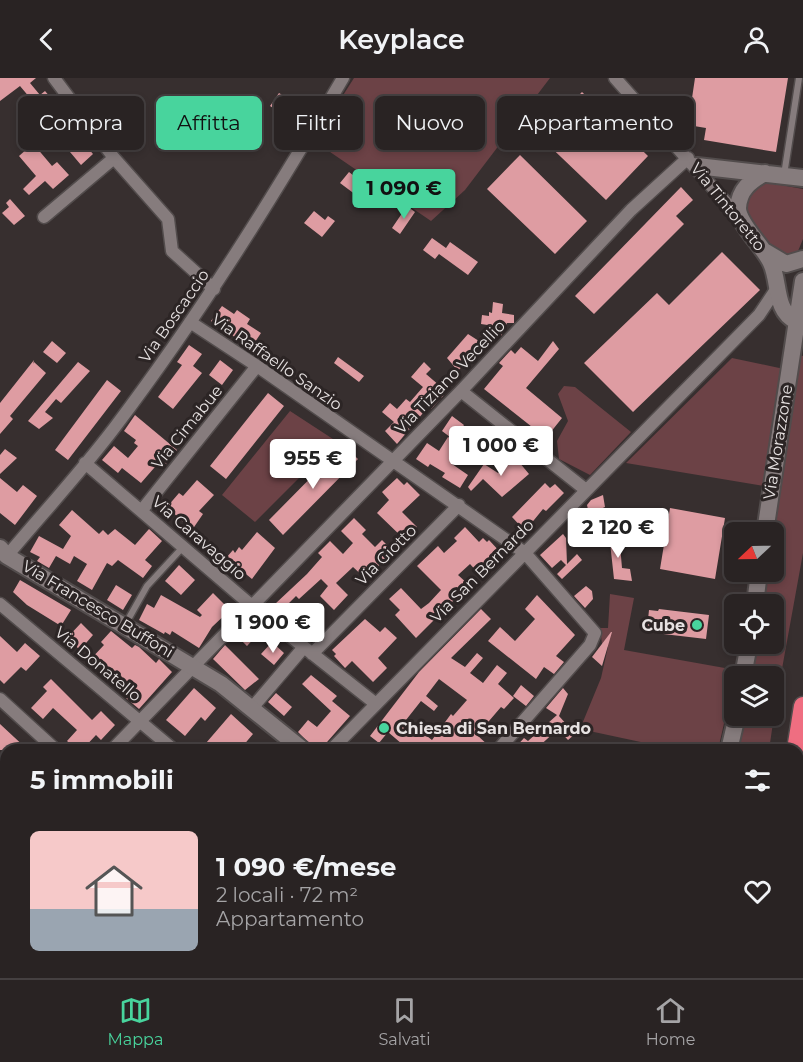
<!DOCTYPE html>
<html lang="it">
<meta charset="utf-8">
<style>
:root{--surface:#292323;--page:#352f30;--text:#f1f3f6;--muted:#a5a4a6;--line:#454041;--accent:#48d49d}
body{margin:0;font-family:Montserrat,sans-serif;background:var(--page);color:var(--text);height:100vh;display:flex;flex-direction:column;font-size:22px;white-space:nowrap}
*{box-sizing:border-box;margin:0}
p{font-size:20px;color:var(--muted)}
.icon{flex:none;width:33px;height:33px;fill:none;stroke:currentColor;stroke-width:2;stroke-linecap:round;stroke-linejoin:round}
.map{position:relative;flex:1;overflow:hidden}
.drawer{position:absolute;left:0px;top:666px;width:804px;height:234px;display:flex;flex-direction:column;background:var(--surface);border-radius:18px 18px 0 0;box-shadow:0 3px 9px #0003,0 0 0 2px var(--line)}
.drawer>*{flex:none}
.top-card{position:absolute;left:18px;top:18px;width:768px;height:54px;display:flex;gap:12px}
.needle{width:39px;rotate:248deg}
.buttons{position:absolute;left:724px;top:444px;display:grid;gap:12px}
.buttons a{display:grid;place-items:center;width:60px;height:60px;border-radius:9px;background:var(--surface);box-shadow:0 3px 9px #0003,0 0 0 2px var(--line);font-size:30px}
.price{position:absolute;translate:-50% -51px;padding:0 14px;border-radius:6px;background:#fff;color:#222;font-size:20px;line-height:39px;filter:drop-shadow(0 2px 3px #0008)}
.price::after{content:'';position:absolute;left:50%;top:36px;width:18px;height:14px;margin-left:-9px;background:inherit;clip-path:polygon(0 0,100% 0,50% 100%)}
.price.on{background:var(--accent);color:#111}
ul{padding:0;list-style:none}
li{display:flex;align-items:center;gap:18px;height:150px;padding:0 30px}
li+li{border-top:2px solid var(--line)}
li span{display:grid;place-items:center;flex:none;width:168px;height:120px;border-radius:9px;color:#555}
li>.icon{margin-inline-start:auto}
span .icon{width:72px;height:72px;fill:#fffc;stroke-width:1}
li b{font-size:26px}
h2{display:flex;justify-content:space-between;align-items:center;height:72px;padding:0 30px;font-size:26px}
.chip{padding:0 21px;border-radius:9px;background:var(--surface);box-shadow:0 3px 9px #0003,0 0 0 2px var(--line);font-size:21px;line-height:54px}
.chip.on{background:var(--accent);color:#111}
header{display:flex;justify-content:space-between;align-items:center;height:78px;padding:0 30px;background:var(--surface);font-size:27px;font-weight:600}
.menu{display:flex;justify-content:space-around;align-items:center;height:84px;border-top:2px solid var(--line);background:var(--surface);font-size:16px;color:var(--muted)}
.menu a{display:grid;justify-items:center;gap:3px}
.menu .on{color:var(--accent)}
.map>svg:first-child{display:block}
</style>
<header><svg class="icon" aria-label="back" viewBox="0 0 24 24"><path d="M15 5l-7 7 7 7"/></svg>Keyplace<svg class="icon" aria-label="person" viewBox="0 0 24 24"><circle cx="12" cy="8" r="4"/><path d="M4 21q1-7 8-7t8 7"/></svg></header>
<div class="map">
<svg width="803" height="900" viewBox="0 0 803 900">
<rect width="100%" height="100%" fill="#372f2f"/>
<path fill="#6c4246" d="M354 0H550L465 112 431 143 314 63Z
M764 104 803 111V161L796 178 779 181C758 154 726 132 764 104Z
M799 277 803 278V475L774 635V598H751L757 566H774V526H764L768 494H774V454Z
M732 280 784 291 764 408 626 385Z
M564 308 575 309 631 354 590 397 559 381 557 363 568 343 558 316Z
M290 333 336 363 255 444 222 417Z
M610 516 634 520 624 572 736 592 718 672H678L580 651 601 600 608 569 602 566 600 550H608Z
M744 638H774L769 672H738Z
M1 700 6 705V843L0 837Z
M407 894H511L506 900H402Z"/>
<path fill="#de9ca2" fill-rule="evenodd" d="M0 0H36L30 5 40 17 45 13 51 20 46 25 58 38 63 33 77 47 61 62 63 65 57 70 49 62 57 55 49 47 51 45 20 8 0 23Z
M695 0H788L776 74 704 62 706 50 688 47Z
M582 14 648 78 606 122 539 58Z
M279 15 287 20 285 24 291 28 284 37 270 28Z
M107 19 120 30 104 44 93 32Z
M82 63 93 76 81 87 70 74Z
M36 69 52 88 57 84 69 97 53 111 45 103 29 117 23 111 36 98 19 78 28 70 31 74Z
M520 77 587 143 555 176 487 111Z
M349 94 364 106 356 117 340 105Z
M681 109 693 122 676 138 684 146 594 236 575 218Z
M10 121 25 138 14 147 2 135 9 129 6 125Z
M407 128 415 134 400 156 392 150Z
M314 133 325 142 328 138 335 143 322 159 304 145Z
M432 160 446 170 450 164 478 184 468 197 439 176 435 181 423 172Z
M722 174 760 212 633 334 584 285 657 215 669 227Z
M493 224 503 226 502 235 514 237V245H507L501 258 493 257 494 248 481 246 482 237 489 238V234L492 235Z
M222 228 234 236 237 232 250 241 247 246 261 255 251 270 211 243Z
M468 256 482 265 458 293 447 280Z
M52 263 66 275 57 285 43 274Z
M553 263 559 271 526 310 562 340 546 360 484 311 503 288 499 285 511 272 515 276 521 269 538 283Z
M189 267 202 276 193 288 202 295 173 331 158 319 182 287 177 284Z
M338 279 364 298 359 304 334 285Z
M34 282 33 286 34 284 46 295 10 338 13 341 0 356V325Z
M220 282 233 292 222 307 209 297Z
M78 284 90 293 61 325 56 321 45 334 53 340 39 351 28 343Z
M424 284 431 291 426 296 440 308 437 311 444 317 431 331 428 329 397 366 385 353 394 344 382 334 390 325 397 331 406 321 410 324 423 309 411 299Z
M107 302 121 313 68 382 55 372Z
M268 315 284 328 226 401 210 388Z
M135 337 177 372 166 386 161 382 141 405 122 390 118 395 102 382 114 368 128 380 138 368 134 365 136 362 124 353Z
M452 338 464 347 454 362 442 353Z
M448 359 463 369 452 386 468 397 460 410 442 399 445 395 430 386 428 389 416 381 427 365 439 373Z
M483 361 496 369 486 384 474 376Z
M343 367 358 381 283 457 269 442Z
M5 371 17 380 0 396V377Z
M514 378 529 396 502 419 483 401 471 413 468 409 484 386 498 395Z
M0 400 17 414 23 407 37 418 15 447 0 435Z
M397 400 404 407 407 404 420 417 402 434 417 449 404 461 377 435 389 422 382 414Z
M197 402 214 417 199 433 203 436 192 452 167 429 179 415 183 418Z
M545 405 550 410 555 406 564 415 546 433 543 431 525 453 512 439Z
M603 417 605 429 589 436 587 427 591 422Z
M670 430 725 440 715 501 660 491Z
M72 432 99 456 103 452 108 457 115 451 135 467 149 451 162 463 145 482 152 488 143 500 118 482 112 488 107 485 92 512 77 503 87 486 74 478 70 486 56 478 49 490 37 483 40 479 30 474 39 458 63 471 71 458 59 447Z
M354 440 366 452 362 456 375 469 382 462 388 468 384 472 389 477 366 501 353 489 336 505 348 517 334 532 320 518 328 508 321 501 299 521 296 518 281 533 275 526 307 496 322 479 318 475 330 463 343 476 353 465 341 453Z
M465 449 479 464 483 460 487 464 489 462 501 475 479 496 470 486 458 497 469 507 416 560 395 537 400 532 389 521 401 510 421 531 429 525 441 512 417 488 438 468 444 475 457 463 454 460Z
M257 454 275 470 252 501 226 480 233 472 235 475 239 469 242 472Z
M609 455H619L622 490 630 491 632 503 614 501Z
M563 456 566 460 567 486 577 476 582 482 562 501 557 496 566 487 561 482 552 490 540 477Z
M179 487 195 502 181 517 165 503Z
M20 502 71 532 61 548 27 527 13 514Z
M116 507 132 517 123 532 107 522Z
M586 508 592 513 593 521 585 530 574 518Z
M213 515 230 532 212 549 199 570 172 553 170 557 165 554 164 556 139 542 147 526 154 530 161 517 200 539 202 537 197 532Z
M537 517 575 557 556 578 564 584 554 596 544 589 536 601 488 563 500 549 515 563 535 541 525 531Z
M481 531 491 541 451 580 465 589 477 575 483 580 470 595 483 605 497 587 507 595 498 606 514 620 504 631 501 629 477 657 490 669V672H409L388 654 379 665 370 658 419 594ZM439 601 467 622 453 638 451 636 432 662 406 642 421 623 434 633 438 628 426 618Z
M659 531 709 537 706 561 655 555 656 552 647 551 649 532 658 533Z
M306 534 318 544 306 557 295 547Z
M365 541 380 554 385 549 397 560 378 580 387 590 373 604 352 583 345 590 334 578 336 576 332 572Z
M248 544 259 555 247 568 236 557Z
M81 545 93 557 80 572 67 560Z
M111 553 132 570 135 567 139 569 156 585 159 581 172 594 139 631 126 620 129 616 88 584 104 567 101 564Z
M611 554H612L602 588 592 579Z
M0 558 17 574 25 565 40 578 26 593 21 589 4 606 0 602Z
M272 564 284 575 274 587 261 576Z
M225 567 259 601 245 612 213 581Z
M311 597 337 618 332 623 350 638 320 672H316L298 654 308 642 317 649 331 633 302 606Z
M51 601 92 642 101 633 115 647 101 662 96 657 82 672H77L67 663 77 652 53 630 43 641 31 630 47 613 43 609Z
M521 607 534 618 526 628 513 618Z
M194 610 216 630 205 643 201 639 185 658 166 642Z
M563 610 568 616 559 638 575 656 568 662 558 651 535 672H513L524 660 528 663 557 637 546 630Z
M276 615 292 629 284 638 268 624Z
M231 636 253 656 242 669 238 666 233 672H200Z
M0 646 28 672H0Z"/>
<g fill="none" stroke-linecap="round" stroke-linejoin="round">
<g stroke="#524c4c" stroke-width="9">
<path id="lane" d="M784 97 799 0
M125 547 147 508 183 469"/>
</g>
<g stroke="#524c4c" stroke-width="15">
<path id="street" d="M54 0 114 80 168 141 172 173 214 211
M615 0 739 139
M44 139 114 80
M190 244 257 288 525 475 595 555 590 567 498 672
M461 313 586 412
M85 385 252 528 376 626
M142 432 257 288
M7 478C43 435 81 394 115 349 199 238 272 121 343 0
M0 526 174 672
M312 576 459 427
M0 621 56 672
M252 630 304 569
M112 672 461 313 631 132 688 80
M331 672 759 237 777 210
M0 866 6 860
M49 894 56 900
M311 894 318 900
M78 900 83 894
M298 900 303 894"/>
</g>
<g stroke="#524c4c" stroke-width="20">
<path id="secondary" d="M697 88 803 100
M765 95C750 103 739 112 738 130 738 146 764 169 771 185 780 204 774 233 796 243
M766 174 786 186 803 181
M765 454 803 203
M0 470 7 478 221 606 303 672
M755 526 759 494
M743 598 749 566
M729 672 737 638
M552 894 559 900
M685 900 686 894"/>
</g>
<g stroke="#524c4c" stroke-width="21">
<path id="highway" d="M796 672 803 628
M798 782 803 751
M761 900 762 894
M779 900 780 894"/>
</g>
<use href="#lane" stroke="#867c7d" stroke-width="6"/>
<use href="#street" stroke="#867c7d" stroke-width="12"/>
<use href="#secondary" stroke="#867c7d" stroke-width="16"/>
<use href="#highway" stroke="#ef6e81" stroke-width="18"/>
</g>
<g fill="#48d49d" stroke="#2c2525" stroke-width="2">
<circle cx="697" cy="547" r="6"/>
<circle cx="384" cy="650" r="6"/>
</g>
<g text-anchor="middle" dominant-baseline="central" stroke-width="6" stroke-linejoin="round" paint-order="stroke">
<g font-size="16" fill="#e7e2e2" stroke="#2c2525">
<text transform="translate(728 129) rotate(51)">Via Tintoretto</text>
<text transform="translate(174 238) rotate(-55)">Via Boscaccio</text>
<text transform="translate(277 284) rotate(35)">Via Raffaello Sanzio</text>
<text transform="translate(450 299) rotate(-46)">Via Tiziano Vecellio</text>
<text transform="translate(187 349) rotate(-51)">Via Cimabue</text>
<text transform="translate(778 364) rotate(-81)">Via Morazzone</text>
<text transform="translate(199 460) rotate(41)">Via Caravaggio</text>
<text transform="translate(386 477) rotate(-45)">Via Giotto</text>
<text transform="translate(482 493) rotate(-45)">Via San Bernardo</text>
<text transform="translate(98 531) rotate(31)">Via Francesco Buffoni</text>
<text transform="translate(98 586) rotate(40)">Via Donatello</text>
</g>
<g font-size="16" font-weight="bold" fill="#e7e2e2" stroke="#2c2525" text-anchor="end">
<text x="685" y="547">Cube</text>
<text x="396" y="650" text-anchor="start">Chiesa di San Bernardo</text>
</g>
</g>
</svg>
<div class="buttons">
<a><svg class="needle" viewBox="-14 -14 28 28"><path d="M0-13l5 13h-10z" fill="#e53935"/><path d="M0 13l5-13h-10z" fill="#a5a4a6"/></svg></a>
<a><svg class="icon" aria-label="locate" viewBox="0 0 24 24"><circle cx="12" cy="12" r="6"/><path d="M12 2v4M12 18v4M2 12h4M18 12h4"/></svg></a>
<a><svg class="icon" aria-label="layers" viewBox="0 0 24 24"><path d="M12 4l9 5-9 5-9-5zM3 14l9 5 9-5"/></svg></a>
</div>
<b class="price on" style="left:404px;top:142px">1 090 €</b>
<b class="price" style="left:501px;top:399px">1 000 €</b>
<b class="price" style="left:313px;top:412px">955 €</b>
<b class="price" style="left:618px;top:481px">2 120 €</b>
<b class="price" style="left:273px;top:576px">1 900 €</b>
<div class="top-card">
<a class="chip">Compra</a>
<a class="chip on">Affitta</a>
<a class="chip">Filtri</a>
<a class="chip">Nuovo</a>
<a class="chip">Appartamento</a>
</div>
<section class="drawer">
<h2>5 immobili<svg class="icon" aria-label="filters" viewBox="0 0 24 24"><path d="M4 7h16M4 17h16"/><circle cx="9" cy="7" r="2"/><circle cx="15" cy="17" r="2"/></svg></h2>
<ul>
<li><span style="background:linear-gradient(#f6c9c9 65%,#9aa5b1 0)"><svg class="icon" aria-label="home" viewBox="0 0 24 24"><path d="M3 11l9-7 9 7M6 9v11h12V9"/></svg></span><div><b>1 090 €/mese</b><p>2 locali · 72 m²</p><p>Appartamento</p></div><svg class="icon" aria-label="heart" viewBox="0 0 24 24"><path d="M12 20l-8-8c-3-5 5-10 8-4 3-6 11-1 8 4z"/></svg></li>
</ul>
</section>
</div>
<nav class="menu">
<a class="on"><svg class="icon" aria-label="map" viewBox="0 0 24 24"><path d="M3 6l6-2 6 2 6-2v14l-6 2-6-2-6 2zM9 4v14M15 6v14"/></svg>Mappa</a>
<a><svg class="icon" aria-label="saved" viewBox="0 0 24 24"><path d="M7 4h10v16l-5-4-5 4z"/></svg>Salvati</a>
<a><svg class="icon" aria-label="home" viewBox="0 0 24 24"><path d="M3 11l9-7 9 7M6 9v11h12V9"/></svg>Home</a>
</nav>
